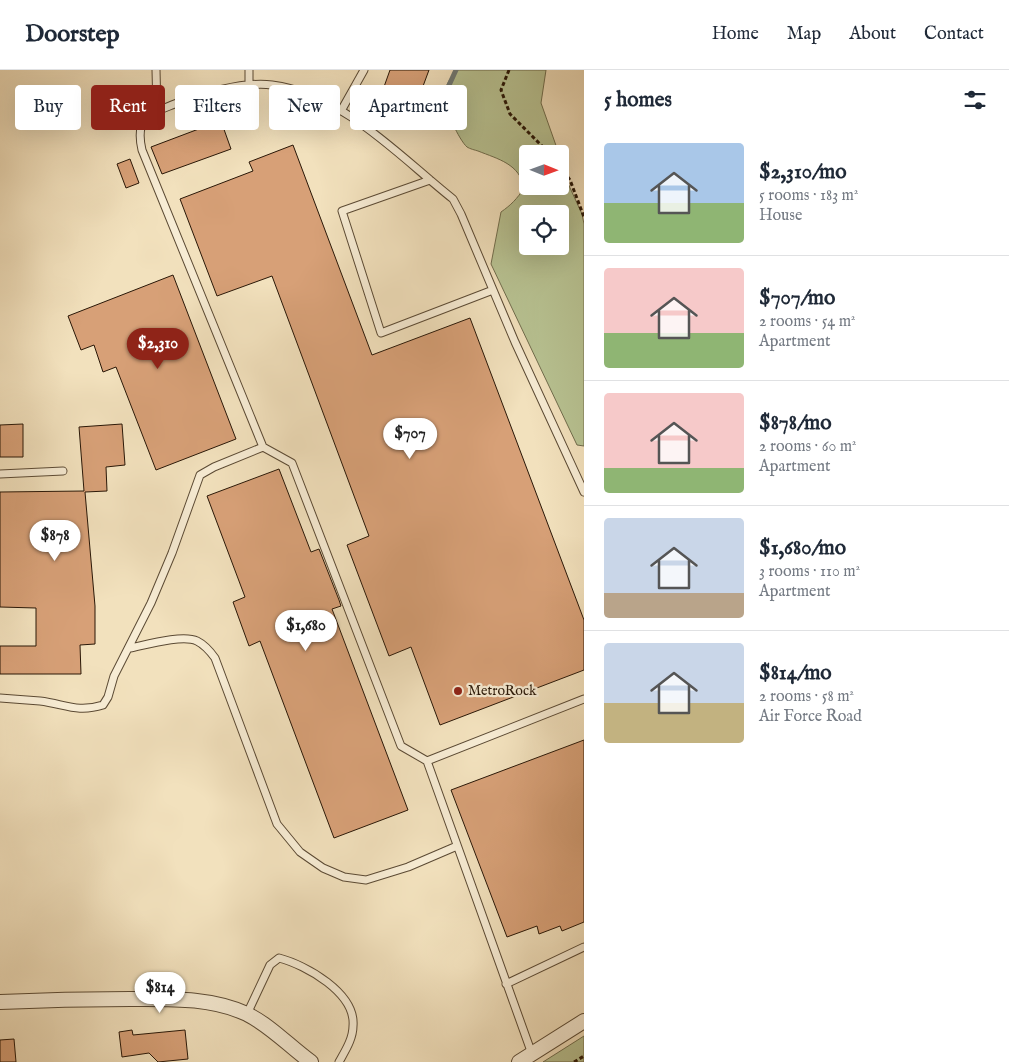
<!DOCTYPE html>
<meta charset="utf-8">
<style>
:root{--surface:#fff;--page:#f6f6f7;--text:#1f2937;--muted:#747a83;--line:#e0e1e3;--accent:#8f2418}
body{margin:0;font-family:"IM FELL English",serif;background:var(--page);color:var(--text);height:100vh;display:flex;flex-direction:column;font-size:19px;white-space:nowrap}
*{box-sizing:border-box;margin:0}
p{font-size:16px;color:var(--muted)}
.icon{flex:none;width:28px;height:28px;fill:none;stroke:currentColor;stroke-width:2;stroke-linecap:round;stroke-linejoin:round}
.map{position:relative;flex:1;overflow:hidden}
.panel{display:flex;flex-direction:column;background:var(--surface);width:425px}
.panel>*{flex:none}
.hud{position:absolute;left:15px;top:15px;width:475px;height:45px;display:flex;gap:10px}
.needle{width:32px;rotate:91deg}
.buttons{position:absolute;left:519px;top:75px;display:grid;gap:10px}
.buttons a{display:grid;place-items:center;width:50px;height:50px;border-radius:5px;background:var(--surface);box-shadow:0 5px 20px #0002;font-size:25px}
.price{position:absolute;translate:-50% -42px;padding:0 11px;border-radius:18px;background:#fff;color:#222;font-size:16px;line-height:32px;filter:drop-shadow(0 1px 2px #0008)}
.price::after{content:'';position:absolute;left:50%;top:30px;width:15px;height:11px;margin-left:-8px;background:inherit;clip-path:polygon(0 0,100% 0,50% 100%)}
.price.current{background:var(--accent);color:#fff}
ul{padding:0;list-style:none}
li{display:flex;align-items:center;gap:15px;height:125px;padding:0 20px}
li+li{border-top:1px solid var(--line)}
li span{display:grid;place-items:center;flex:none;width:140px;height:100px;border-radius:5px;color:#555}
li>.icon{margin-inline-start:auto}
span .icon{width:60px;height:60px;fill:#fffc;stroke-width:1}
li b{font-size:21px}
h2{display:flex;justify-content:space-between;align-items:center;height:60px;padding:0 20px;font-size:21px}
.tag{padding:0 18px;border-radius:5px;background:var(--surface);box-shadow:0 5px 20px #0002;font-size:18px;line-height:45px}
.tag.current{background:var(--accent);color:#fff}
header{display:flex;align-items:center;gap:30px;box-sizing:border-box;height:70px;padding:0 25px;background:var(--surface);border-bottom:1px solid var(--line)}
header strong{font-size:24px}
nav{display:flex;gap:28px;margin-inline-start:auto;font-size:18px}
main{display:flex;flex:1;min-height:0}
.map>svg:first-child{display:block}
</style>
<header>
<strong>Doorstep</strong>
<nav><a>Home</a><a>Map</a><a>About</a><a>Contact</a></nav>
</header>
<main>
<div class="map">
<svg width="584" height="992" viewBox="0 0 584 992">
<rect width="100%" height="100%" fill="#f2e1bd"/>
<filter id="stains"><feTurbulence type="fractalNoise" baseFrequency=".004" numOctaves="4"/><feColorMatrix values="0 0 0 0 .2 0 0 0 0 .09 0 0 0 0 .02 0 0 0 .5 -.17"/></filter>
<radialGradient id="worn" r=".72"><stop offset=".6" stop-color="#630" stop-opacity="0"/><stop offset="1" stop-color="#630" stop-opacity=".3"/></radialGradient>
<path fill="#b8c393" stroke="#706d4d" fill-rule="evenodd" d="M456 0H546L541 33 559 84H528V116H560V96L582 144 584 154V376L577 375 491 194 501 142C511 135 517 129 524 118 520 94 498 89 478 81 475 80 470 79 467 77 459 70 445 39 444 28 443 19 451 7 456 0ZM528 144H560V176H528Z
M584 966V992H543Z"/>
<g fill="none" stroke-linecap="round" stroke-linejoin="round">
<path stroke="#707974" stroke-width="5" d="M439 37 456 0"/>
</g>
<path fill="#d7a077" stroke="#291707" d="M390 0H429L409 54 375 42Z
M216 37 231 79 162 104 151 77 204 57 199 43Z
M293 75 372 285 470 248 584 550V600L440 655 411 577 389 586 347 475 369 466 272 206 217 226 180 129 253 101 249 92Z
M130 89 139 113 126 118 117 94Z
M173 205 236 369 156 400 116 297 103 302 94 275 81 280 68 246Z
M23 354V387H0V355Z
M122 354 125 395 106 397 107 421 85 422 95 536V574L80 575 81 604H0V576H36V538L0 537V422L84 421 79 357Z
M279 399 311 482 319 479 339 530 341 536 332 539 408 740 334 768 260 571 249 576 233 532 245 527 207 426Z
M584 670V852L562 861 560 856 539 864 537 856 507 867 451 720Z
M132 960 133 965 185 960 188 989 158 992 149 983 122 987 119 962Z
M14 969 16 992H0V970Z"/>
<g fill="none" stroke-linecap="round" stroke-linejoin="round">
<g stroke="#5b4a34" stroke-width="9">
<path id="lane" d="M156 0 157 41
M249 0V16
M341 41 364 0
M430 110 342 141 381 263 493 220
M263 377 292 393 401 676 427 691
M0 404 63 401
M130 578C145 575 183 564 197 571 205 575 210 581 215 588L277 754 300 782 323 798 344 807 366 810 408 797 457 776
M0 628C13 629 27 630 40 631 65 634 77 643 103 635L108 627 114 606 151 533 172 483 200 405 214 397 263 377 142 80C135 49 147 45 172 35 198 24 245 11 272 15 343 24 400 87 453 129L461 144 515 272 584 422
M506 914 584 877
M247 944 270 895 279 888C306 895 356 923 353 956 353 969 345 981 339 992
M532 984 427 691 584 629"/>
</g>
<g stroke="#5b4a34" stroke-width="16">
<path id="street" d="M0 932C43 930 87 929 130 929 169 929 210 927 247 944 271 956 289 976 311 992
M519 992 584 951"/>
</g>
<path stroke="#291707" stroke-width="3" stroke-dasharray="4 2.5" stroke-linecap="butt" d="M509 0 501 20 510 44 550 84
M560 96 570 110 584 147
M574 992 584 986"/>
<use href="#lane" stroke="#f7ecd4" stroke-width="7"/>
<use href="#street" stroke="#f7ecd4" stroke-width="14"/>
</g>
<circle fill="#8f2418" stroke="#f7ecd4" stroke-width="2" cx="458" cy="621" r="5"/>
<g text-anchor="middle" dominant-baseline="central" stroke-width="4.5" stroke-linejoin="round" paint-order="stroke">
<g font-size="14" fill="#291707" stroke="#f7ecd4" text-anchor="start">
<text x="468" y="621">MetroRock</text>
</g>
</g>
<rect width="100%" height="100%" filter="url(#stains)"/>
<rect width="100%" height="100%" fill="url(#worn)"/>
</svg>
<div class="buttons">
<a><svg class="needle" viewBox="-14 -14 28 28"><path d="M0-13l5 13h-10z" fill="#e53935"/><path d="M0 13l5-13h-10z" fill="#747a83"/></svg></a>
<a><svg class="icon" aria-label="locate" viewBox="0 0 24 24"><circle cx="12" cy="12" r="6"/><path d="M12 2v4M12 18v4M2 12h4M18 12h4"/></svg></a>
</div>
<b class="price current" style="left:158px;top:300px">$2,310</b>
<b class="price" style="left:410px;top:390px">$707</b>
<b class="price" style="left:55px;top:492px">$878</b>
<b class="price" style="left:306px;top:582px">$1,680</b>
<b class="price" style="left:160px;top:944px">$814</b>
<div class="hud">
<a class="tag">Buy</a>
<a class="tag current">Rent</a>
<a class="tag">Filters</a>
<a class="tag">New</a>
<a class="tag">Apartment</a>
</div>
</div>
<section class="panel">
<h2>5 homes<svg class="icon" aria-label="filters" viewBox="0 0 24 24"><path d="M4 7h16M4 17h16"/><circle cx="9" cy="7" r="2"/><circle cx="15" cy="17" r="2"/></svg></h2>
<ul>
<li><span style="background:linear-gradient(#a9c7e8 60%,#8fb573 0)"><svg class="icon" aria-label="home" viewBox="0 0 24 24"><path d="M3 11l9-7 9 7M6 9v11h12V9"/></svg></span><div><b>$2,310/mo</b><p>5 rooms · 183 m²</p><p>House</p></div></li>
<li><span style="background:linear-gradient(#f6c9c9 65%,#8fb573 0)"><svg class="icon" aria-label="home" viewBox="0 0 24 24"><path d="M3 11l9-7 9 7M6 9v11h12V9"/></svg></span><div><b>$707/mo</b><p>2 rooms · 54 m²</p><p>Apartment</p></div></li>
<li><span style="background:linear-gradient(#f6c9c9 75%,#8fb573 0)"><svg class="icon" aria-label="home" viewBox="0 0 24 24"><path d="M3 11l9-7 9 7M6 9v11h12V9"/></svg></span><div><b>$878/mo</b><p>2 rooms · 60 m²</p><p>Apartment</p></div></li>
<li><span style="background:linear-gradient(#c9d6e8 75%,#b9a48a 0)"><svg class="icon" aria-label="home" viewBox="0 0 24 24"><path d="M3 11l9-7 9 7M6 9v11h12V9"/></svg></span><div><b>$1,680/mo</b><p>3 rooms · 110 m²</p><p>Apartment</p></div></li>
<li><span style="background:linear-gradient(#c9d6e8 60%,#c2b280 0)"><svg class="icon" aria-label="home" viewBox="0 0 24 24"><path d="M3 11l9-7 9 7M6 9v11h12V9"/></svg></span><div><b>$814/mo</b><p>2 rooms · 58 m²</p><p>Air Force Road</p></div></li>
</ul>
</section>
</main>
